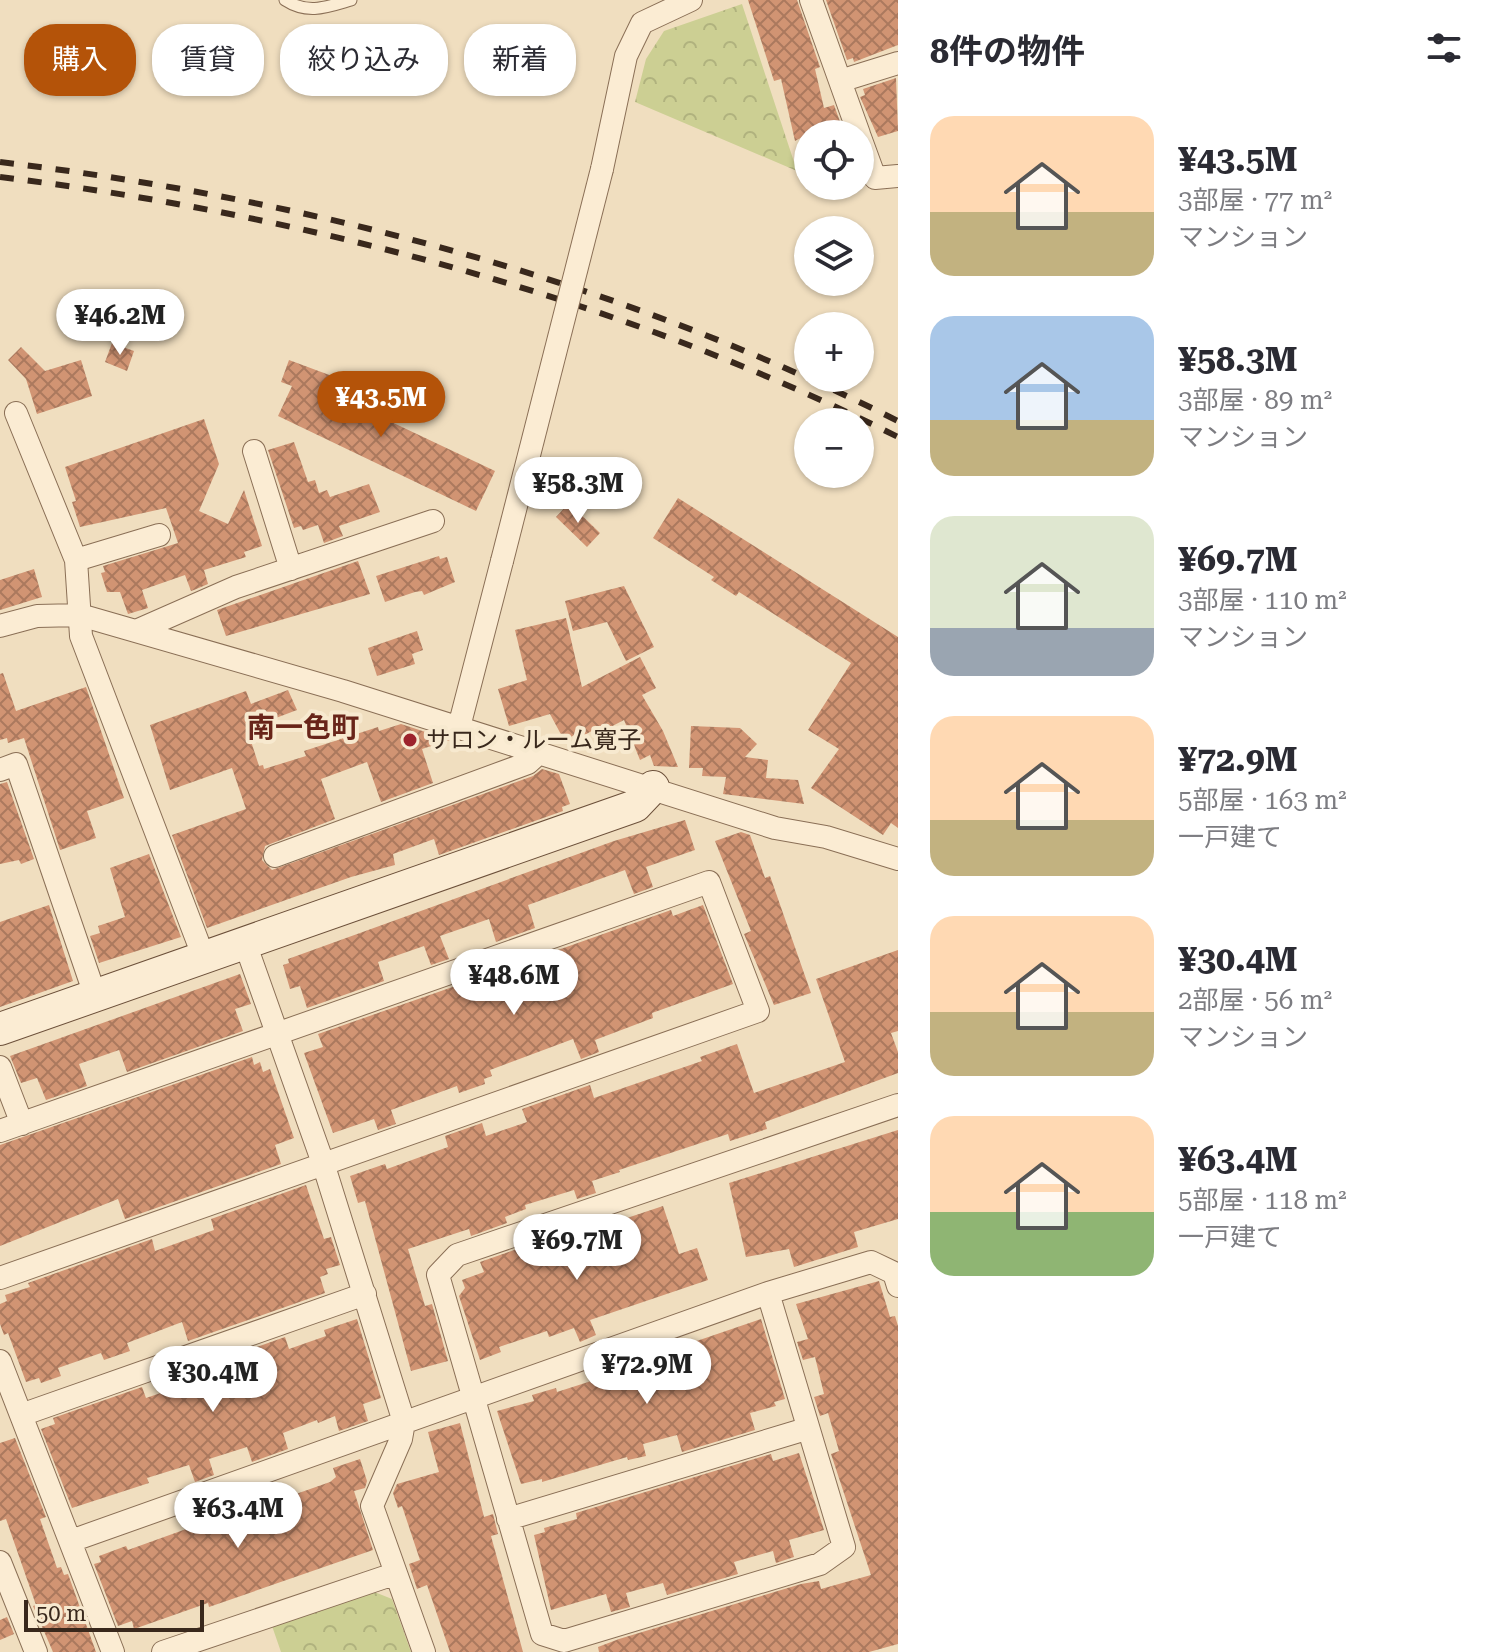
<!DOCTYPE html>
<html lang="ja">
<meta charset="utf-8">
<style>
:root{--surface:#fff;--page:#f2f2f3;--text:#2b2b33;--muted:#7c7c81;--accent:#b45309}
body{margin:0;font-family:"Roboto Serif","Noto Sans JP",serif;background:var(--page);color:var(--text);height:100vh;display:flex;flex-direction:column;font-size:30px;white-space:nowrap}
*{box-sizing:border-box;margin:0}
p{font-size:26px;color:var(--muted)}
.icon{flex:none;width:44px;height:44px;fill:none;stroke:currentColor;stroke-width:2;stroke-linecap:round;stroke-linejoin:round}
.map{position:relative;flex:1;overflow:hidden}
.side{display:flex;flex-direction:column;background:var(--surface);width:600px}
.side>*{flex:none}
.banner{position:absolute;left:24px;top:24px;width:754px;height:72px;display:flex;gap:16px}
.buttons{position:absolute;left:794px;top:120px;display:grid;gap:16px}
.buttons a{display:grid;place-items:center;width:80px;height:80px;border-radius:50%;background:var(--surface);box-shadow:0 2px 6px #0004;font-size:40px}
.scale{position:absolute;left:24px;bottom:20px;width:180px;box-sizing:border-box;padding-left:8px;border:4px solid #39281c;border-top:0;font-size:22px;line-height:28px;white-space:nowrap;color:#39281c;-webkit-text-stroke:6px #f7e9cf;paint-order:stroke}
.price{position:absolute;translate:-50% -68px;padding:0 18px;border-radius:28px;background:#fff;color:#222;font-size:26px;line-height:52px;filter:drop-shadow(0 2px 4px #0008)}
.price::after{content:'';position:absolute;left:50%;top:48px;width:24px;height:18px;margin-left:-12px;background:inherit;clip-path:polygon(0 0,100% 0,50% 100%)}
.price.active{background:var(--accent);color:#fff}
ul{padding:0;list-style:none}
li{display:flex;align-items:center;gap:24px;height:200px;padding:0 32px}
li span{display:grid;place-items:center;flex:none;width:224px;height:160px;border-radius:24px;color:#555}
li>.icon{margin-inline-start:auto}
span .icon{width:96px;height:96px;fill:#fffc;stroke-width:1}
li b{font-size:34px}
h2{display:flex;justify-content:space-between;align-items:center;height:96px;padding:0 32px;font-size:34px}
.chip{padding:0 28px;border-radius:32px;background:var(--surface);box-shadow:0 2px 6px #0004;font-size:28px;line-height:72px}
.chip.active{background:var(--accent);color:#fff}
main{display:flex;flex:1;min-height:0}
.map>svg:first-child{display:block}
</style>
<main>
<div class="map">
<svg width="898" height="1652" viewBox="0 0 898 1652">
<defs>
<pattern id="park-crowns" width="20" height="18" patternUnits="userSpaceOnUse" patternTransform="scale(2)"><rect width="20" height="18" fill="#cccf93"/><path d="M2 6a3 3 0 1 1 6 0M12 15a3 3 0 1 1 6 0" fill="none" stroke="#b0b27e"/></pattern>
<pattern id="building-cross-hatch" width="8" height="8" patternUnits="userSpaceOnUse" patternTransform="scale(2)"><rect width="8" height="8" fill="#d19473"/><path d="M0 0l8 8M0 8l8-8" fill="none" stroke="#ab795e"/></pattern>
</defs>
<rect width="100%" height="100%" fill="#f0debf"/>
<path fill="url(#park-crowns)" d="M742 4 797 171 635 102 646 59 664 31Z
M372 1591 392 1599 411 1652H281L272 1626Z"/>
<path fill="url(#building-cross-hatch)" d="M748 0H797L820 67 815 69 824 108 834 105 842 127 808 134 795 141 781 79 774 81Z
M826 0H898V45L854 62 853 58 847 60Z
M896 78 898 131 878 137 860 97 865 95 863 89Z
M112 343 134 351 127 371 105 362Z
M21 347 45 371 81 360 92 396 37 414 26 379 8 360Z
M289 360 332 376 328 392 495 471 476 511 278 416 292 386 281 382Z
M204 419 219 464 199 511 228 524 244 490 262 546 244 552 246 557 204 570 208 584 194 590 191 591 185 575 142 590 148 608 128 614 120 592H107L101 573 105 572 103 566 178 543 166 508 80 527 72 502 76 501 65 467Z
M294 442 308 482 315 480 319 493 327 490 330 497 369 484 380 512 339 526 343 536 324 543 318 525 303 530 301 526 294 528 268 450Z
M678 498 898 637V828L891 823 883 835 811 788 839 749 808 730 851 663 739 592 736 596 711 580 714 577 653 538Z
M569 503 600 533 587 547 556 517Z
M439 556 440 559 447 557 455 582 424 595 422 591 415 592 385 602 376 576Z
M358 561 370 594 226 636 217 610Z
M34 569 42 597 0 610V580Z
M624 586 654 647 626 661 607 622 573 631 565 601Z
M566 618 582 687 640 657 656 688 642 695 663 731 678 767 654 766 650 755 640 760 624 720 597 734 595 729 583 736 581 732 564 740 550 714 509 726 498 689 527 680 515 630Z
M417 631 423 650 412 654 415 664 377 676 368 648Z
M3 673 16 711 86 687 124 798 87 811 96 838 60 850 24 738 8 743 7 738 0 740V674Z
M288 690 297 710 247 729 259 766 263 765 264 769 306 756 304 751 378 727 379 731 401 724 450 740 422 749 433 783 381 802 367 762 321 779 335 819 265 846 262 860 272 870 533 776 542 769 559 774 570 804 562 807 563 811 439 855 434 839 393 854 395 865 351 877 207 928 172 835 246 809 232 768 170 790 150 725 246 691 251 704Z
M691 726 740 728 757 744 745 757 768 760 766 778 798 780 804 804 723 794 726 777 702 776 703 768H689Z
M7 782 34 859 21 864 19 860 0 864V784Z
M685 820 695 850 646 867 653 887 634 894 625 870 528 905 535 928 496 942 489 919 440 936 449 959 431 965 424 946 378 962 384 981 307 1008 300 986 290 989 283 965 289 963 288 959 614 841Z
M741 832 750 835 765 878 770 876 811 993 774 1005 744 934 751 931 715 841Z
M149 854 181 937 99 963 90 936 100 933 98 926 125 917 110 868Z
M49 905 73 981 0 1007V922Z
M703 905 733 984 652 1013 653 1018 595 1040 599 1052 581 1059 573 1039 490 1070 492 1076 484 1079 485 1084 459 1093 457 1086 391 1110 396 1124 378 1130 374 1119 333 1133 304 1053 323 1047 318 1034 484 976 488 989 527 977 524 962 671 910 673 916Z
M898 950V1031L891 1033 898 1052V1073L765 1122 767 1129 730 1141 728 1134 619 1170 620 1172 592 1181 596 1193 577 1199 574 1190 525 1205 526 1209 505 1217 507 1223 471 1236 469 1229 408 1249 425 1306 432 1304 448 1361 411 1371 365 1201 358 1203 350 1176 385 1164 387 1169 448 1147 445 1136 482 1123 486 1136 527 1122 522 1109 590 1085 594 1098 702 1061 700 1057 737 1044 754 1093 845 1062 816 979Z
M240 974 251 1004 235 1009 243 1031 127 1072 119 1050 79 1064 87 1086 46 1100 37 1078 21 1083 10 1056Z
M252 1057 254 1065 260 1062 263 1072 270 1069 294 1138 275 1145 281 1164 125 1219 118 1199 0 1246V1145Z
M898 1130V1219L854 1232 858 1247 794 1267 789 1249 746 1257 729 1183Z
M306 1185 324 1239 331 1237 340 1265 326 1269 328 1274 320 1277 325 1293 188 1341 182 1322 127 1343 130 1351 104 1360 101 1353 58 1368 61 1376 41 1383 39 1378 26 1382 8 1333 4 1335 0 1324V1304L7 1301 5 1295 30 1287 28 1283 152 1239 155 1251 214 1230 211 1219Z
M663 1206 679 1254 697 1248 708 1280 590 1320 596 1335 580 1342 574 1328 549 1337 547 1331 499 1347 501 1352 480 1360 459 1296 465 1288 462 1280 484 1272 480 1262 517 1249 519 1256 539 1252 588 1234 585 1226 605 1220 606 1225Z
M879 1281 890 1317 895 1316 898 1326V1644L869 1652H599L598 1647 619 1639 801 1584 819 1581 821 1589 871 1575 831 1454 839 1451 828 1413 820 1416 814 1397 824 1394 815 1357 803 1360 797 1342 808 1339 796 1304Z
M357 1319 381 1398 363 1404 368 1421 339 1431 335 1416 318 1423 317 1420 283 1433 288 1449 252 1462 247 1447 209 1459 214 1475 195 1482 189 1465 147 1478 149 1483 72 1508 41 1429 55 1424 53 1418 142 1387 146 1398 184 1385 181 1374 285 1337 289 1349 326 1336 324 1330Z
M761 1319 785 1399 774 1402 776 1406 750 1413 755 1430 682 1452 677 1435 643 1444 646 1456 628 1460 627 1457 542 1482V1479L521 1484 497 1411 534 1401 532 1395 556 1388 557 1392 607 1376 606 1372Z
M460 1423 484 1517 493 1514 498 1534 491 1536 523 1652H450L427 1585 417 1589 409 1564 420 1560 402 1506 398 1508 393 1493 397 1484 439 1472 428 1432Z
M15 1438 46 1517 40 1519 57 1568 61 1567 64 1575 68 1574 96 1652H53L33 1606 36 1605 6 1519 0 1521V1443Z
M799 1453 824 1530 789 1540 794 1557 776 1563 773 1551 734 1562 738 1574 667 1595 663 1583 626 1593 630 1607 611 1612 606 1594 551 1610 534 1535 545 1532 544 1528 577 1519 576 1513 771 1454 773 1461Z
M360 1459 367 1481 365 1488 354 1491 373 1550 209 1607 208 1603 134 1629 132 1621 118 1626 94 1564 101 1562 99 1556 126 1546 128 1550 189 1528 187 1521 206 1515 204 1508 273 1484 279 1500 330 1482 336 1477 333 1468Z
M7 1617 14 1634 0 1640V1620Z"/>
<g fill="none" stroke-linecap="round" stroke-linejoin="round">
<g stroke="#8a6f56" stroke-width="13">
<path id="lane" d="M285 0C308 15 327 7 351 0"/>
</g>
<g stroke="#8a6f56" stroke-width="24">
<path id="street" d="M811 0 859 134
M840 81 898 63
M860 137 875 178 898 176
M602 169 626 56 642 23 691 0
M16 413 76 560 81 636 204 958
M254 451 291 569
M76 560 159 535
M0 626 37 616 80 615 343 691 775 828 826 837 898 859
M136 631 236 587 433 521
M459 727 502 561
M0 770 16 764 95 995
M275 856 528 763 540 752
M245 943 323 1163 404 1422 401 1439 372 1506 424 1652
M0 1067 22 1124
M0 1131 709 882 758 1011 0 1278
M768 1293 844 1547 820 1564 564 1641 542 1634 438 1275 457 1255 898 1105
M0 1361 113 1652
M21 1415 365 1294
M508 1519 806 1429
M71 1541 768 1293 871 1262 894 1273 898 1286
M0 1562 36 1652
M163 1652 394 1574"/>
</g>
<g stroke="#6c503a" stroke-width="34">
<path id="secondary" d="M0 1029 635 806 653 787"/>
</g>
<use href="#lane" stroke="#fbecd3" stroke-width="11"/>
<use href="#street" stroke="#fbecd3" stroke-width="22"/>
<use href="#secondary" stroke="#fbecd3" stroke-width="32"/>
<path stroke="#39281c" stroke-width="6" stroke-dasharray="14 14" stroke-linecap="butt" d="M0 162C308 199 620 281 898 421
M0 177C302 214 626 300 898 437"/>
<g stroke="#8a6f56" stroke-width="24" stroke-linecap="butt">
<path id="street-bridge" d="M502 561 602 169"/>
</g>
<use href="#street-bridge" stroke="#fbecd3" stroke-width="22"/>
</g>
<circle fill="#9d232c" stroke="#f7e9cf" stroke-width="3" cx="410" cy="740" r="8"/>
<g text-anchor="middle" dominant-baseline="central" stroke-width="8" stroke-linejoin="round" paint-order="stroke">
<g font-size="24" fill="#39281c" stroke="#f7e9cf" text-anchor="start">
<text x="426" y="740">サロン・ルーム寛子</text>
</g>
<g font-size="28" font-weight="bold" fill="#682419" stroke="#f7e9cf">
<text x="303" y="727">南一色町</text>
</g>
</g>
</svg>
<div class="buttons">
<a><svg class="icon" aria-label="locate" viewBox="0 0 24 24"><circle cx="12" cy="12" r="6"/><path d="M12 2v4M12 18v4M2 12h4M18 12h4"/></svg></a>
<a><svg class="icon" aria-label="layers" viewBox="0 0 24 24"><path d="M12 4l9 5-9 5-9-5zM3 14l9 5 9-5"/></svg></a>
<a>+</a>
<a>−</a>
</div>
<div class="scale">50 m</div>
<b class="price" style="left:120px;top:357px">¥46.2M</b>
<b class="price active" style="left:381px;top:439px">¥43.5M</b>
<b class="price" style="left:578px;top:525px">¥58.3M</b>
<b class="price" style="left:514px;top:1017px">¥48.6M</b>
<b class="price" style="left:577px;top:1282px">¥69.7M</b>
<b class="price" style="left:647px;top:1406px">¥72.9M</b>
<b class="price" style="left:213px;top:1414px">¥30.4M</b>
<b class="price" style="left:238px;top:1550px">¥63.4M</b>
<div class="banner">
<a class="chip active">購入</a>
<a class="chip">賃貸</a>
<a class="chip">絞り込み</a>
<a class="chip">新着</a>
</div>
</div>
<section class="side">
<h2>8件の物件<svg class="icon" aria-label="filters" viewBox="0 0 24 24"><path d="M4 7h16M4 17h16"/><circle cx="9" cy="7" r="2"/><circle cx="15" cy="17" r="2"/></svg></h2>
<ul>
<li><span style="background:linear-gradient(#ffd9b3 60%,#c2b280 0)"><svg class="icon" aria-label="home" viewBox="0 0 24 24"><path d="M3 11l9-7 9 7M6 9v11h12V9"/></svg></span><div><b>¥43.5M</b><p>3部屋 · 77 m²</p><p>マンション</p></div></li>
<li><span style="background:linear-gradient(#a9c7e8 65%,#c2b280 0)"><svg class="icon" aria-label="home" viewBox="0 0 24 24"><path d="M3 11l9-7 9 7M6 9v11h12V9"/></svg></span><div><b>¥58.3M</b><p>3部屋 · 89 m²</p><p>マンション</p></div></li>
<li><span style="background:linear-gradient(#dfe7d0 70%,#9aa5b1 0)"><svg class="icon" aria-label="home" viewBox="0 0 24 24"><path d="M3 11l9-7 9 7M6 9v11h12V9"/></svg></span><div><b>¥69.7M</b><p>3部屋 · 110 m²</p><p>マンション</p></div></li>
<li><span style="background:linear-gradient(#ffd9b3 65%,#c2b280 0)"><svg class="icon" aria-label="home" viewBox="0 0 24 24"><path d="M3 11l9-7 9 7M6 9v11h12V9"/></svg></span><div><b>¥72.9M</b><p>5部屋 · 163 m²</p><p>一戸建て</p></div></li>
<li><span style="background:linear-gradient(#ffd9b3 60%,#c2b280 0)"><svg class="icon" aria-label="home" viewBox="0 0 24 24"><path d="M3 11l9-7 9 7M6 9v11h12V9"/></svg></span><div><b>¥30.4M</b><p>2部屋 · 56 m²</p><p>マンション</p></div></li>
<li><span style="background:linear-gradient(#ffd9b3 60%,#8fb573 0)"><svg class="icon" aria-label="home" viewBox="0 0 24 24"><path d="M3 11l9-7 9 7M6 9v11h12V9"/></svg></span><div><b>¥63.4M</b><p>5部屋 · 118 m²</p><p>一戸建て</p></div></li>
</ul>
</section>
</main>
